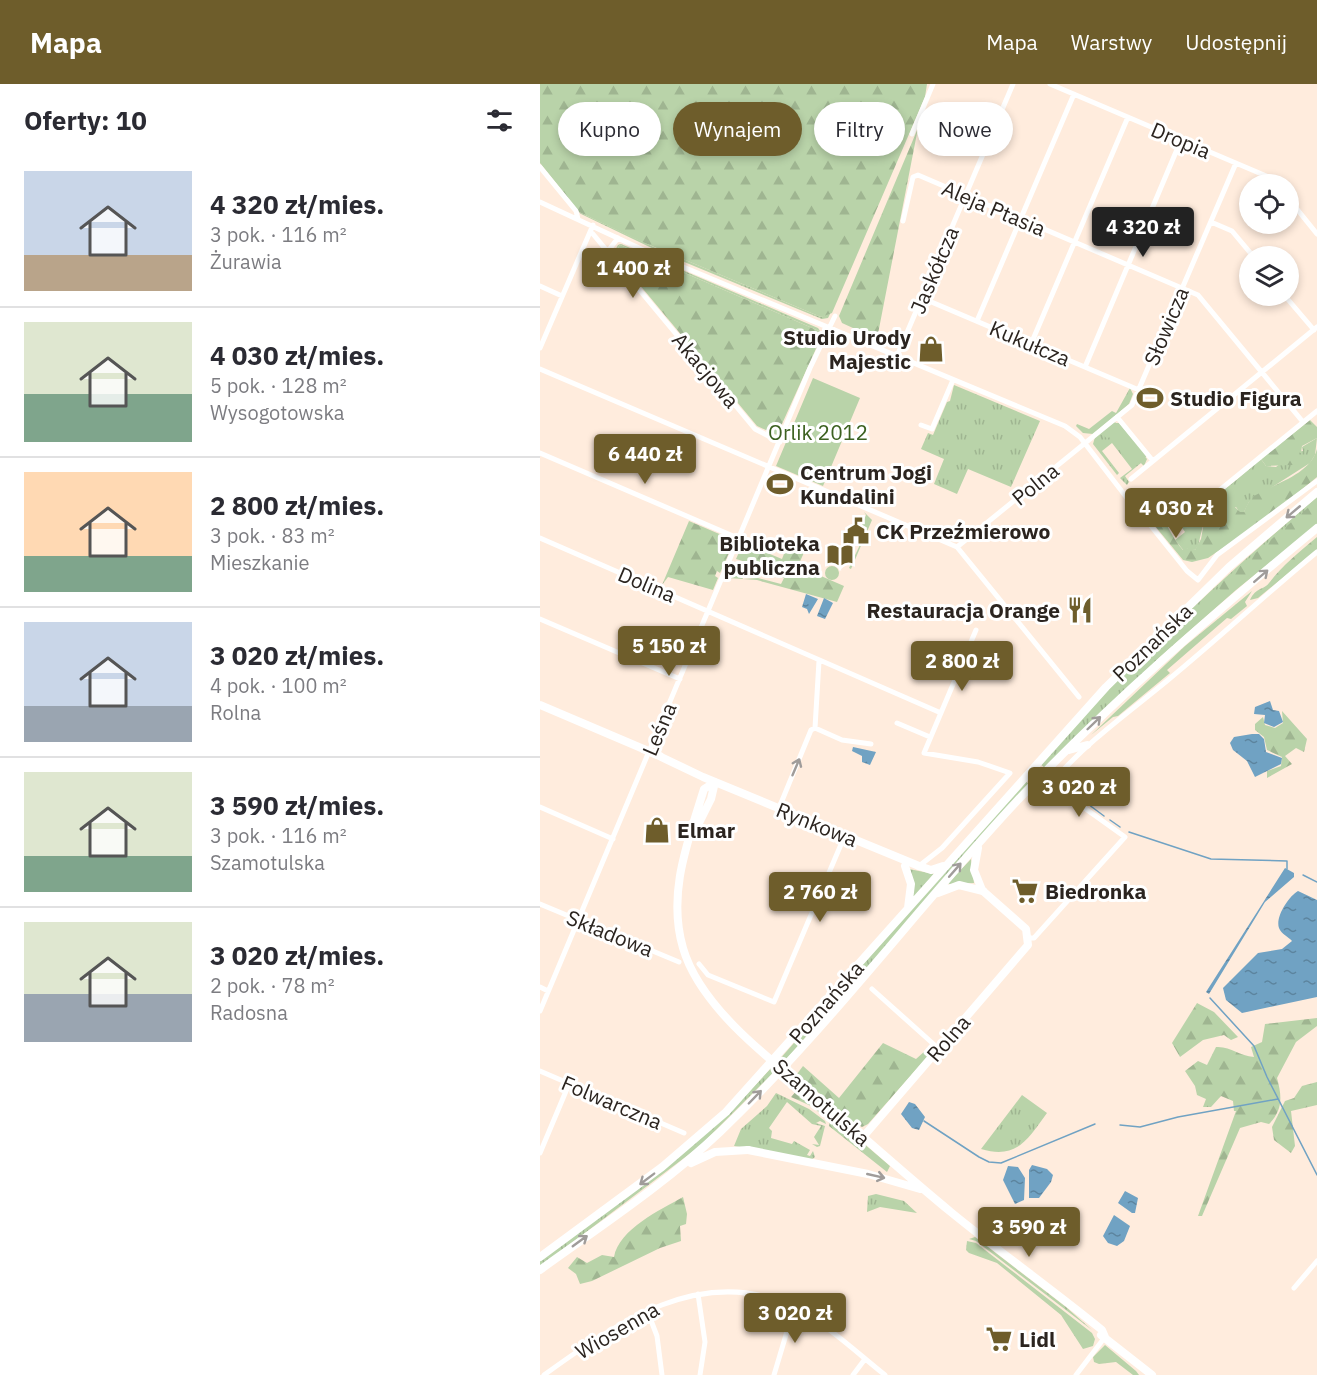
<!DOCTYPE html>
<html lang="pl">
<meta charset="utf-8">
<style>
:root{--surface:#fff;--page:#f2f2f3;--text:#2b2b33;--muted:#7c7c81;--line:#e1e1e2;--accent:#6e5d2b}
body{margin:0;font-family:"IBM Plex Sans",sans-serif;background:var(--page);color:var(--text);height:100vh;display:flex;flex-direction:column;font-size:22px;white-space:nowrap}
*{box-sizing:border-box;margin:0}
p{font-size:20px;color:var(--muted)}
.icon{flex:none;width:33px;height:33px;fill:none;stroke:currentColor;stroke-width:2;stroke-linecap:round;stroke-linejoin:round}
.map{position:relative;flex:1;overflow:hidden}
.drawer{display:flex;flex-direction:column;background:var(--surface);width:540px}
.drawer>*{flex:none}
.guide{position:absolute;left:18px;top:18px;width:570px;height:54px;display:flex;gap:12px}
.buttons{position:absolute;left:699px;top:90px;display:grid;gap:12px}
.buttons a{display:grid;place-items:center;width:60px;height:60px;border-radius:50%;background:var(--surface);box-shadow:0 3px 9px #0003;font-size:30px}
.price{position:absolute;translate:-50% -51px;padding:0 14px;border-radius:6px;background:var(--accent);color:#fff;font-size:20px;line-height:39px;filter:drop-shadow(0 2px 3px #0008)}
.price::after{content:'';position:absolute;left:50%;top:36px;width:18px;height:14px;margin-left:-9px;background:inherit;clip-path:polygon(0 0,100% 0,50% 100%)}
.price.on{background:#222;color:#fff}
ul{padding:0;list-style:none}
li{display:flex;align-items:center;gap:18px;height:150px;padding:0 24px}
li+li{border-top:2px solid var(--line)}
li span{display:grid;place-items:center;flex:none;width:168px;height:120px;border-radius:0px;color:#555}
li>.icon{margin-inline-start:auto}
span .icon{width:72px;height:72px;fill:#fffc;stroke-width:1}
li b{font-size:26px}
h2{display:flex;justify-content:space-between;align-items:center;height:72px;padding:0 24px;font-size:26px}
.chip{padding:0 21px;border-radius:27px;background:var(--surface);box-shadow:0 3px 9px #0003;font-size:21px;line-height:54px}
.chip.on{background:var(--accent);color:#fff}
header{display:flex;align-items:center;gap:36px;box-sizing:border-box;height:84px;padding:0 30px;background:var(--accent);color:#fff}
header strong{font-size:28px}
nav{display:flex;gap:33px;margin-inline-start:auto;font-size:21px}
main{display:flex;flex:1;min-height:0}
.map>svg:first-child{display:block}
</style>
<header>
<strong>Mapa</strong>
<nav><a>Mapa</a><a>Warstwy</a><a>Udostępnij</a></nav>
</header>
<main>
<section class="drawer">
<h2>Oferty: 10<svg class="icon" aria-label="filters" viewBox="0 0 24 24"><path d="M4 7h16M4 17h16"/><circle cx="9" cy="7" r="2"/><circle cx="15" cy="17" r="2"/></svg></h2>
<ul>
<li><span style="background:linear-gradient(#c9d6e8 70%,#b9a48a 0)"><svg class="icon" aria-label="home" viewBox="0 0 24 24"><path d="M3 11l9-7 9 7M6 9v11h12V9"/></svg></span><div><b>4 320 zł/mies.</b><p>3 pok. · 116 m²</p><p>Żurawia</p></div></li>
<li><span style="background:linear-gradient(#dfe7d0 60%,#7fa58c 0)"><svg class="icon" aria-label="home" viewBox="0 0 24 24"><path d="M3 11l9-7 9 7M6 9v11h12V9"/></svg></span><div><b>4 030 zł/mies.</b><p>5 pok. · 128 m²</p><p>Wysogotowska</p></div></li>
<li><span style="background:linear-gradient(#ffd9b3 70%,#7fa58c 0)"><svg class="icon" aria-label="home" viewBox="0 0 24 24"><path d="M3 11l9-7 9 7M6 9v11h12V9"/></svg></span><div><b>2 800 zł/mies.</b><p>3 pok. · 83 m²</p><p>Mieszkanie</p></div></li>
<li><span style="background:linear-gradient(#c9d6e8 70%,#9aa5b1 0)"><svg class="icon" aria-label="home" viewBox="0 0 24 24"><path d="M3 11l9-7 9 7M6 9v11h12V9"/></svg></span><div><b>3 020 zł/mies.</b><p>4 pok. · 100 m²</p><p>Rolna</p></div></li>
<li><span style="background:linear-gradient(#dfe7d0 70%,#7fa58c 0)"><svg class="icon" aria-label="home" viewBox="0 0 24 24"><path d="M3 11l9-7 9 7M6 9v11h12V9"/></svg></span><div><b>3 590 zł/mies.</b><p>3 pok. · 116 m²</p><p>Szamotulska</p></div></li>
<li><span style="background:linear-gradient(#dfe7d0 60%,#9aa5b1 0)"><svg class="icon" aria-label="home" viewBox="0 0 24 24"><path d="M3 11l9-7 9 7M6 9v11h12V9"/></svg></span><div><b>3 020 zł/mies.</b><p>2 pok. · 78 m²</p><p>Radosna</p></div></li>
</ul>
</section>
<div class="map">
<svg width="777" height="1291" viewBox="0 0 777 1291">
<defs>
<pattern id="grass-tufts" width="24" height="20" patternUnits="userSpaceOnUse" patternTransform="scale(1.5)"><rect width="24" height="20" fill="#b9d3a9"/><path d="M3 7l-1-3M5 7V3M7 7l1-3M15 17l-1-3M17 17v-4M19 17l1-3" fill="none" stroke="#9fb591"/></pattern>
<pattern id="forest-firs" width="22" height="20" patternUnits="userSpaceOnUse" patternTransform="scale(1.5)"><rect width="22" height="20" fill="#b9d3a9"/><path d="M5 1l3.5 6h-7zM16 11l3.5 6h-7z" fill="#9fb591"/></pattern>
<pattern id="water-ripples" width="26" height="14" patternUnits="userSpaceOnUse" patternTransform="scale(1.5)"><rect width="26" height="14" fill="#70a2c3"/><path d="M2 4q2-2 4 0t4 0M15 11q2-2 4 0t4 0" fill="none" stroke="#5c849e"/></pattern>
</defs>
<rect width="100%" height="100%" fill="#ffecdd"/>
<path fill="url(#grass-tufts)" d="M39 128 118 165 120 168 41 130Z
M81 160 278 244C284 251 279 259 275 267L279 247 80 161 73 170 78 161Z
M124 167 281 233 291 228 288 234 282 235 125 170Z
M414 301 500 337 471 403 428 385 417 410 394 400 404 375 381 365 388 349 393 351 407 318 410 317Z
M590 304 593 310 589 320 553 350 543 349 536 342 537 340 549 345 572 327 576 329Z
M575 338 607 375 604 382 601 379 585 392 589 398 587 401 580 394 592 385 572 359 562 367 579 389 577 391 553 360 555 353Z
M777 354 775 371 770 379 709 418 704 428 700 429 696 423 684 424 669 419 660 431 665 433 658 462 655 466 648 464 644 467 635 456 645 448 636 435 634 427C670 423 694 397 721 375L726 382 736 383 755 368 763 367 762 363Z
M777 413V441L696 506 620 573 505 684 499 679C586 584 679 496 777 413Z
M324 428 332 436 311 485 309 484 326 448 322 441 326 431Z
M712 507 705 518 707 522 691 535 687 534 627 586 630 589 578 632 573 633 551 651 645 562Z
M484 696 489 700 243 979 239 976Z
M431 775 434 799 409 800 408 799Z
M369 785 394 790 374 813 373 812Z
M233 982 237 985 160 1062 0 1183V1177L192 1026Z
M236 1009 269 1025 285 1037 286 1040 280 1037 276 1039 285 1042 280 1062 277 1063 272 1060 279 1061 274 1053 281 1042 272 1040 247 1018 229 1044 232 1047 231 1054 252 1060 254 1057 270 1066 267 1071 270 1072 273 1067 275 1073 271 1076 194 1062 201 1045 227 1022Z
M482 1011 507 1029C488 1055 477 1076 441 1065Z
M336 1110 364 1117 377 1129 340 1123 327 1128 328 1112Z
M435 1153 526 1223 552 1246 436 1157 429 1155Z
M427 1157 436 1159 552 1249 555 1255 553 1262 543 1265 521 1231 457 1179 429 1169 426 1166Z
M565 1261 596 1287 599 1291H593L576 1278 559 1280 554 1278 553 1273Z"/>
<path fill="url(#forest-firs)" d="M0 0H387L385 13 292 229 281 233 100 157 39 128 0 79Z
M378 44 337 255 302 239 299 232Z
M80 161 279 247 275 267 237 351 217 342 74 170Z
M770 336 777 343V354L762 362 761 369 755 368 757 377 753 381 726 382 721 375Z
M777 365V393L726 435 668 474 652 478 643 476 610 436 611 427H618C628 441 632 454 643 466L650 463 655 466 661 455 665 433 659 428 669 419 684 424 692 420 700 428H704C706 423 709 416 714 412 735 399 770 391 777 365Z
M777 416V435L684 510 677 502Z
M149 437 191 455 193 460 180 489 177 487 175 492 178 494 173 506 128 493 122 501Z
M777 453V466L718 514 710 516C716 503 724 506 729 499 741 483 759 468 777 453Z
M249 457 266 464 258 482 304 502 297 518 217 496 188 494 195 479 203 495 218 494 241 500 244 494 237 491 238 487 216 481 206 486 204 490 201 485 206 486 209 479 196 475 203 459 242 475Z
M742 627 767 655 764 668 756 664 745 672 752 680 727 694V687L741 682 742 673 727 666 724 653 715 646V640L723 633 725 641 735 644 743 639Z
M657 919 674 928 698 953 691 956 684 951 663 956 640 973 632 959Z
M777 934V942L756 958 737 994C742 1012 743 1026 729 1040L721 1038 700 1044 662 1132H658L696 1027H694L693 1017 681 1012 671 1023H663L666 1015 657 1011 655 1002 645 987 658 977 667 981 676 963C691 962 699 972 714 973L711 963 722 958 725 940Z
M343 959 376 975 385 967 389 971 328 1040 322 1043 310 1036 257 990 263 982 299 1014Z
M777 998V1021L751 1027 755 1062 751 1069 734 1056 732 1043 745 1017 754 1014 762 1002Z
M259 1004 350 1082 347 1088 289 1042 290 1037 271 1022 251 1013Z
M143 1113 147 1130 146 1140 140 1142 141 1157 120 1164 52 1197 40 1200 36 1190 28 1184 37 1173 47 1179 62 1171 74 1173C79 1145 120 1126 143 1113Z"/>
<path fill="#b9d3a9" d="M273 294 320 314 283 402 236 382Z
M573 339H579L607 372 593 383 569 353 567 355 561 348Z
M285 489a7 7 0 1 1 14 0a7 7 0 1 1-14 0Z"/>
<path fill="url(#water-ripples)" d="M266 510 278 515 269 530 267 525 262 523Z
M284 514 293 519 285 535 277 532Z
M730 617 733 626 739 627 743 638 734 643 724 639 725 631 714 630 715 623Z
M712 650H719L724 655 726 668 742 674 741 680 715 693 707 677 693 666 690 659 694 653Z
M313 663 336 668 330 681 322 678V672L312 667Z
M745 784 754 789V793L725 818 669 910 666 908Z
M758 807 777 816V913L702 929 686 916 683 904 718 869 742 865 752 857C749 853 741 850 739 844 735 833 749 812 758 807Z
M369 1018 375 1020 385 1033 379 1046 372 1044 361 1030Z
M492 1081 507 1085 513 1091 511 1098 499 1114H489V1086Z
M468 1082 478 1083 485 1094 484 1116 475 1120 463 1096Z
M585 1107 598 1114 595 1129H592L578 1119Z
M574 1131 590 1142 584 1157 577 1162 568 1159 563 1152Z"/>
<g fill="none" stroke-linecap="round" stroke-linejoin="round">
<path stroke="#70a2c3" stroke-width="1.5" d="M521 700 564 732
M570 736 580 743
M589 748 671 775 747 777V785
M763 791 777 798
M670 914 714 962 727 993 777 1091
M384 1037 439 1073 449 1078 461 1079 555 1040
M580 1041 600 1043 638 1033 738 1015"/>
<path stroke="#fff" stroke-width="5" d="M510 0 731 94 737 100
M372 50 393 0
M0 83 36 127 38 135
M748 114 777 150
M0 118 112 170 525 342 540 353 587 414 602 424 607 437 647 487 658 496 677 471 777 397
M363 137 373 93 378 91 658 211 763 338
M671 138 692 147 713 172
M53 150 215 345 240 358
M68 167 78 154
M0 202 22 212
M745 212 774 246
M382 214 599 306
M437 237 534 10
M491 260 588 33
M0 264 53 141
M357 272 473 0
M545 283 641 56
M0 285 417 463 539 613
M577 333 613 377
M381 341 392 345 413 296
M0 369 200 455
M591 395 777 243
M602 424 609 421 645 423 670 414 777 327
M0 454 401 629
M417 463 592 321 696 79
M0 535 140 595
M357 639 390 653
M275 644 279 577
M275 644 302 656 331 660
M0 723 73 755
M239 724 271 646 275 644
M379 782 402 764 470 689 438 678 384 669 436 546
M0 820 139 878
M489 854H494L585 753 515 703 514 696C548 657 588 629 628 596 678 555 726 510 777 468
M159 880 168 891 234 918 305 751
M0 903 8 907
M332 905 399 965
M0 927 270 284 295 232
M0 987 144 1049
M0 1069 29 1000
M754 1204 777 1177
M158 1210 165 1258 160 1291
M107 1226 117 1252 122 1291
M4 1291C76 1239 163 1179 253 1223 287 1240 316 1268 345 1291
M234 1291 254 1224
M313 1291 325 1275
M536 1291 565 1253"/>
<path stroke="#fff" stroke-width="8" d="M0 621 120 672
M117 671 163 693 379 782
M175 698 164 705C148 757 127 809 143 864 162 930 247 988 298 1031 336 1064 373 1097 412 1129 461 1169 513 1206 562 1246L565 1253
M156 745 171 715 175 698
M323 1053 488 861 486 845 443 807
M208 1066 328 1090 380 1105
M561 1251 612 1291"/>
<path stroke="#fff" stroke-width="8" d="M529 666 547 661
M438 764 434 786 442 806
M365 782 371 800 368 824
M379 782 391 786 403 782
M398 809 419 801 443 807
M151 1079 175 1068 208 1066
M0 1173 122 1083 186 1028 566 603 689 483 777 408
M0 1186C61 1142 125 1100 180 1048 287 946 376 825 477 717 569 619 673 530 777 444"/>
</g>
<defs><path id="oneway-shaft" d="M-6 0H5M1.5-3L5.5 0L1.5 3" fill="none" stroke-width="1.6" stroke-linecap="round" stroke-linejoin="round" transform="scale(1.5)"/></defs>
<g stroke="#a09c9a">
<use href="#oneway-shaft" transform="translate(753 428) rotate(140)"/>
<use href="#oneway-shaft" transform="translate(721 492) rotate(-41)"/>
<use href="#oneway-shaft" transform="translate(554 639) rotate(-44)"/>
<use href="#oneway-shaft" transform="translate(256 683) rotate(-67)"/>
<use href="#oneway-shaft" transform="translate(415 786) rotate(-49)"/>
<use href="#oneway-shaft" transform="translate(215 1013) rotate(-46)"/>
<use href="#oneway-shaft" transform="translate(336 1092) rotate(13)"/>
<use href="#oneway-shaft" transform="translate(107 1095) rotate(143)"/>
<use href="#oneway-shaft" transform="translate(40 1157) rotate(-36)"/>
</g>
<defs>
<g id="shop-bare" transform="scale(2.07)"><path d="M-5-2.5h2.3a2.7 3.5 0 0 1 5.4 0H5L5.5 6h-11ZM-1.5-2.5h3a1.5 2.3 0 0 0-3 0Z" fill="#6e5d2b" stroke="#fff" stroke-width="2.5" paint-order="stroke"/></g>
<g id="stadium-bare" transform="scale(2.07)"><path d="M0-5a6.5 5 0 1 0 0 10a6.5 5 0 1 0 0-10ZM-3.5-1.8h7v3.6h-7Z" fill="#6e5d2b" stroke="#fff" stroke-width="2.5" paint-order="stroke"/></g>
<g id="civic-bare" transform="scale(2.07)"><path d="M-.6-6.5H3V-4.5H.6V-3L4-1V1h2V6H-6V1h2V-1L-.6-3ZM-1.2 2.5V6h2.4V2.5Z" fill="#6e5d2b" stroke="#fff" stroke-width="2.5" paint-order="stroke"/></g>
<g id="library-bare" transform="scale(2.07)"><path d="M-6-4Q-3-5.5-.7-3.5V5Q-3 3-6 4ZM6-4Q3-5.5 .7-3.5V5Q3 3 6 4Z" fill="#6e5d2b" stroke="#fff" stroke-width="2.5" paint-order="stroke"/></g>
<g id="restaurant-bare" transform="scale(2.07)"><path d="M-5-6h1v4h1v-4h1v4h1v-4h1v5L-1.5 .5V6h-2V.5L-5-1ZM5-6V6H3V1.5H1.5Q1.5-4 5-6Z" fill="#6e5d2b" stroke="#fff" stroke-width="2.5" paint-order="stroke"/></g>
<g id="supermarket-bare" transform="scale(2.07)"><path d="M-6-5.5h2.5l.6 2H6L4.5 2H-2.5L-4.4-4H-6ZM-1.5 3.2a1.3 1.3 0 1 0 .1 0ZM3 3.2a1.3 1.3 0 1 0 .1 0Z" fill="#6e5d2b" stroke="#fff" stroke-width="2.5" paint-order="stroke"/></g>
</defs>
<g fill-rule="evenodd">
<use href="#shop-bare" x="391" y="265"/>
<use href="#stadium-bare" x="610" y="314"/>
<use href="#stadium-bare" x="240" y="400"/>
<use href="#civic-bare" x="316" y="447"/>
<use href="#library-bare" x="300" y="471"/>
<use href="#restaurant-bare" x="540" y="526"/>
<use href="#shop-bare" x="117" y="746"/>
<use href="#supermarket-bare" x="485" y="807"/>
<use href="#supermarket-bare" x="459" y="1255"/>
</g>
<g text-anchor="middle" dominant-baseline="central" stroke-width="6" stroke-linejoin="round" paint-order="stroke">
<g font-size="21" fill="#2b241f" stroke="#fff">
<text transform="translate(641 56) rotate(23)">Dropia</text>
<text transform="translate(454 124) rotate(23)">Aleja Ptasia</text>
<text transform="translate(394 186) rotate(-67)">Jaskółcza</text>
<text transform="translate(626 242) rotate(-67)">Słowicza</text>
<text transform="translate(490 259) rotate(23)">Kukułcza</text>
<text transform="translate(166 286) rotate(50)">Akacjowa</text>
<text transform="translate(495 400) rotate(-39)">Polna</text>
<text transform="translate(107 500) rotate(23)">Dolina</text>
<text transform="translate(612 558) rotate(-44)">Poznańska</text>
<text transform="translate(119 645) rotate(-67)">Leśna</text>
<text transform="translate(277 740) rotate(22)">Rynkowa</text>
<text transform="translate(70 849) rotate(22)">Składowa</text>
<text transform="translate(286 918) rotate(-49)">Poznańska</text>
<text transform="translate(408 954) rotate(-49)">Rolna</text>
<text transform="translate(72 1018) rotate(23)">Folwarczna</text>
<text transform="translate(282 1018) rotate(41)">Szamotulska</text>
<text transform="translate(77 1246) rotate(-30)">Wiosenna</text>
</g>
<g font-size="21" font-weight="bold" fill="#2b241f" stroke="#fff" text-anchor="start">
<text x="371" y="253" text-anchor="end">Studio Urody<tspan x="371" dy="24">Majestic</tspan></text>
<text x="630" y="314">Studio Figura</text>
<text x="260" y="388">Centrum Jogi<tspan x="260" dy="24">Kundalini</tspan></text>
<text x="336" y="447">CK Przeźmierowo</text>
<text x="280" y="459" text-anchor="end">Biblioteka<tspan x="280" dy="24">publiczna</tspan></text>
<text x="520" y="526" text-anchor="end">Restauracja Orange</text>
<text x="137" y="746">Elmar</text>
<text x="505" y="807">Biedronka</text>
<text x="479" y="1255">Lidl</text>
</g>
<g font-size="21" fill="#3c6120" stroke="#fff">
<text x="278" y="348">Orlik 2012</text>
</g>
</g>
</svg>
<div class="buttons">
<a><svg class="icon" aria-label="locate" viewBox="0 0 24 24"><circle cx="12" cy="12" r="6"/><path d="M12 2v4M12 18v4M2 12h4M18 12h4"/></svg></a>
<a><svg class="icon" aria-label="layers" viewBox="0 0 24 24"><path d="M12 4l9 5-9 5-9-5zM3 14l9 5 9-5"/></svg></a>
</div>
<b class="price on" style="left:603px;top:174px">4 320 zł</b>
<b class="price" style="left:93px;top:215px">1 400 zł</b>
<b class="price" style="left:105px;top:401px">6 440 zł</b>
<b class="price" style="left:636px;top:455px">4 030 zł</b>
<b class="price" style="left:129px;top:593px">5 150 zł</b>
<b class="price" style="left:422px;top:608px">2 800 zł</b>
<b class="price" style="left:539px;top:734px">3 020 zł</b>
<b class="price" style="left:280px;top:839px">2 760 zł</b>
<b class="price" style="left:489px;top:1174px">3 590 zł</b>
<b class="price" style="left:255px;top:1260px">3 020 zł</b>
<div class="guide">
<a class="chip">Kupno</a>
<a class="chip on">Wynajem</a>
<a class="chip">Filtry</a>
<a class="chip">Nowe</a>
</div>
</div>
</main>
